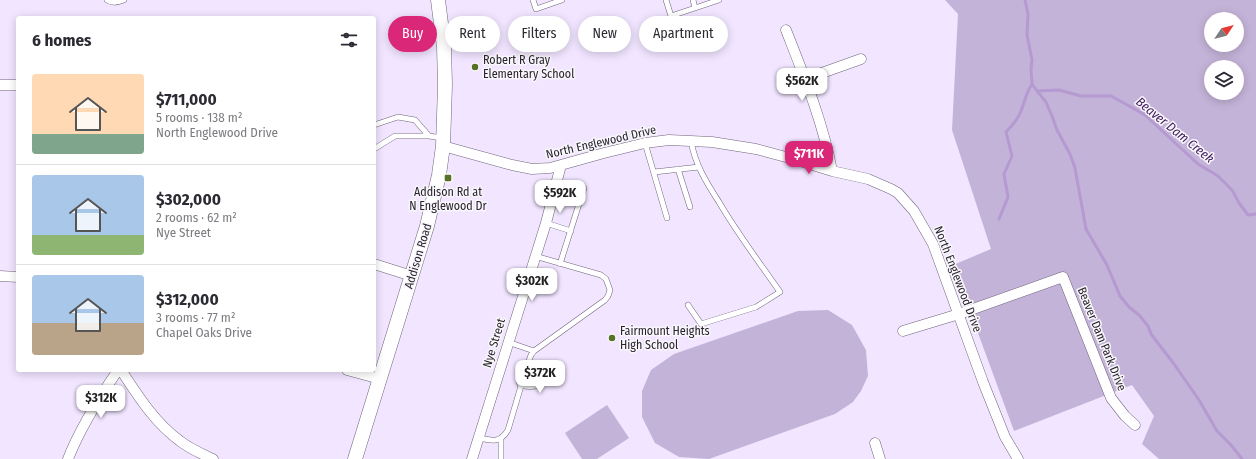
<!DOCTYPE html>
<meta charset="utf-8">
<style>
:root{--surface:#fff;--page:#f2f2f3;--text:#2b2b33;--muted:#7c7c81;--line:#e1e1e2;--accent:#db2777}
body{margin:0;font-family:"Fira Sans Condensed",sans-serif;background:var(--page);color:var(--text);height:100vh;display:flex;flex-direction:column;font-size:15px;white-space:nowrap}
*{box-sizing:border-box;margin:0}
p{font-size:13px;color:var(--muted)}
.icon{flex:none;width:22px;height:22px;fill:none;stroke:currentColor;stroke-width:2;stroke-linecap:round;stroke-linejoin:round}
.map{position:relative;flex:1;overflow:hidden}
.details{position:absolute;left:16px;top:16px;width:360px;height:356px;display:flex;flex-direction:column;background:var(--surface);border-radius:4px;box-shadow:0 2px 10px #0003}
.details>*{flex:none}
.hud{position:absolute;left:388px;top:16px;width:380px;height:36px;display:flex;gap:8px}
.needle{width:26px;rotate:55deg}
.controls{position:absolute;left:1204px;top:12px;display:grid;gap:8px}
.controls a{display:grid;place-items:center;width:40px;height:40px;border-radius:50%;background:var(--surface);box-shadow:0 2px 10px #0003;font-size:20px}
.price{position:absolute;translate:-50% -34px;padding:0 9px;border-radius:8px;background:#fff;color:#222;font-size:13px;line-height:26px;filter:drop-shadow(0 1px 2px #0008)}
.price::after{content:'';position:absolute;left:50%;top:24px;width:12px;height:9px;margin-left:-6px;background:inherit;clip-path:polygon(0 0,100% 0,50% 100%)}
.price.current{background:var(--accent);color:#fff}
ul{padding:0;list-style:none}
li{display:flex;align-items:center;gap:12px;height:100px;padding:0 16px}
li+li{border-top:1px solid var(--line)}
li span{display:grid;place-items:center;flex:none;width:112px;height:80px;border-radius:4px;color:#555}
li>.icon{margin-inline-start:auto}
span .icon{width:48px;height:48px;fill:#fffc;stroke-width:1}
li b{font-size:17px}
h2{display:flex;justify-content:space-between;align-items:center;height:48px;padding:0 16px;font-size:17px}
.chip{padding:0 14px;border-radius:18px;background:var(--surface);box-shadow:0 2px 10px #0003;font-size:14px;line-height:36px}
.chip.current{background:var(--accent);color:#fff}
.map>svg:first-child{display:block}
</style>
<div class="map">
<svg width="1256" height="459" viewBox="0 0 1256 459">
<rect width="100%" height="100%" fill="#f1e5ff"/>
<path fill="#c4b3d8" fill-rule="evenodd" d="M945 0H1256V459H1159L1142 444 1154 416 1132 385 1014 431 953 265 991 249 952 130 958 14ZM1211 19H1237V45H1211ZM1211 67H1237V93H1211Z
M828 310 852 325 866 350 868 376 861 391 853 402 835 414 709 459 679 457 655 443 642 417V391L651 370 674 354 798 311Z
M607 405 629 438 597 459H582L565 433Z"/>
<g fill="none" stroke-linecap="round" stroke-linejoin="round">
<path stroke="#b49ad0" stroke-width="3" d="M1025 0 1028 14 1027 35 1032 60 1031 69 1032 84 1037 91 1059 90 1081 96H1111L1131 107 1145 115 1198 164 1218 176 1232 190 1239 203 1248 215 1256 214
M1037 91 1046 102 1052 116 1057 130 1070 154 1075 168 1086 229 1107 265 1120 296 1129 307 1139 315 1148 326 1151 334 1174 364 1199 400 1217 431 1231 445 1242 459
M999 219 1008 197 1004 174 1012 156 1006 132C1012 126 1018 119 1021 111 1025 101 1026 93 1032 84"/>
<g stroke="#6f647a" stroke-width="6">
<path id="lane" d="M107 0C112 4 118 2 124 0
M533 0 536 9 562 0
M666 0 671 16 695 8 693 0
M695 8 719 0
M374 125 398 117 415 120 429 136 442 138
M645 143 667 218
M374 149 395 136H429
M678 169 690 207
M654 172 699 167
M546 223 571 231
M560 264 584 188
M688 305 701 324 756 307 780 292C759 262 737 233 719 202 706 182 695 164 691 141
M508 342 534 351
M479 438C493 441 500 443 508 430L526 369 531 355 534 351 605 300 608 296 610 290 606 279 601 275 535 256
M501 459V439"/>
</g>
<g stroke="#6f647a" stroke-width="11">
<path id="street" d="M786 30C804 76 823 122 832 171
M805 79 861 59
M0 85H18
M443 146 512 165 532 169 550 168 604 153 645 143 669 140 712 142 756 149 797 160 832 171 868 179 891 189 898 193 914 211 933 244 983 382 1005 437 1018 459
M374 264 412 276
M0 276 18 277
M903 331 959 314 1063 277 1111 398 1125 416 1135 425
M121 370C138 396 155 423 180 441 190 449 202 454 213 459
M347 370 380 379
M522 383C536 386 540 382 551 374
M875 443 880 459
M68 459C80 428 99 398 118 370
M472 459 546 223 561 165"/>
</g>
<g stroke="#6f647a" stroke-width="15">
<path id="secondary" d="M355 459 427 226 439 175 443 146 445 85 444 47 438 0"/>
</g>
<use href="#lane" stroke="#fff" stroke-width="5"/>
<use href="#street" stroke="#fff" stroke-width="10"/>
<use href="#secondary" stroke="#fff" stroke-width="14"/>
</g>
<g fill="#577226" stroke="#faf7fc" stroke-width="1.5">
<circle cx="475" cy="67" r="4"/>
<rect x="444" y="174" width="8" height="8" rx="2"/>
<circle cx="612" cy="338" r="4"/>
</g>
<g text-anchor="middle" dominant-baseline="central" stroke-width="3" stroke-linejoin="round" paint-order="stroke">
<g font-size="12" fill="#29252e" stroke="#faf7fc" text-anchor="start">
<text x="483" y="60">Robert R Gray<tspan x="483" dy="14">Elementary School</tspan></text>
<text x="448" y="192" text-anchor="middle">Addison Rd at<tspan x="448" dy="14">N Englewood Dr</tspan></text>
<text x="620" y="331">Fairmount Heights<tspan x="620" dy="14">High School</tspan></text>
</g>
<g font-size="12" fill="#29252e" stroke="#faf7fc">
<text transform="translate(601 142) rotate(-13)">North Englewood Drive</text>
<text transform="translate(418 256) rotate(-73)">Addison Road</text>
<text transform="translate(958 279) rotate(69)">North Englewood Drive</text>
<text transform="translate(1102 339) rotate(68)">Beaver Dam Park Drive</text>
<text transform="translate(494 343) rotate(-73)">Nye Street</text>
</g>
<g font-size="13" font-style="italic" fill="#432060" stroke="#faf7fc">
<text transform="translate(1175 130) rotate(39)">Beaver Dam Creek</text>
</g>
</g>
</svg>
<div class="controls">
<a><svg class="needle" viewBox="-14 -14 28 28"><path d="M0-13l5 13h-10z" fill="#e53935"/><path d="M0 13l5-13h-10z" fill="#7c7c81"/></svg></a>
<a><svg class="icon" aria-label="layers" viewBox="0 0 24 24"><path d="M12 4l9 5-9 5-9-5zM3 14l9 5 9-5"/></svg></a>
</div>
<b class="price" style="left:802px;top:102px">$562K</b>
<b class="price current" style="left:809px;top:175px">$711K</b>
<b class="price" style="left:560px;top:214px">$592K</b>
<b class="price" style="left:532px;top:302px">$302K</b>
<b class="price" style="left:540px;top:394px">$372K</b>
<b class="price" style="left:101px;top:419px">$312K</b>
<div class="hud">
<a class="chip current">Buy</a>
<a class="chip">Rent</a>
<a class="chip">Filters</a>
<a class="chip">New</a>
<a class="chip">Apartment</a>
</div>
<section class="details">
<h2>6 homes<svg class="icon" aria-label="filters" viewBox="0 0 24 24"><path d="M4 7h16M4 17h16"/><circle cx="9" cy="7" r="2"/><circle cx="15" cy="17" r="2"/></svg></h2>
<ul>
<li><span style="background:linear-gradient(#ffd9b3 75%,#7fa58c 0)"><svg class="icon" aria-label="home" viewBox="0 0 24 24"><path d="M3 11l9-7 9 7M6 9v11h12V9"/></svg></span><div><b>$711,000</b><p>5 rooms · 138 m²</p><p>North Englewood Drive</p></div></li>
<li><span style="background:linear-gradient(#a9c7e8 75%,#8fb573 0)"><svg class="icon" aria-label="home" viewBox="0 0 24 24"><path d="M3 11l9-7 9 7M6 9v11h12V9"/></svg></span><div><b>$302,000</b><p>2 rooms · 62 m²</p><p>Nye Street</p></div></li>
<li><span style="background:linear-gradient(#a9c7e8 60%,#b9a48a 0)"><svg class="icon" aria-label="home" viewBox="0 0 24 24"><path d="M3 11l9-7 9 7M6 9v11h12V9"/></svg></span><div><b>$312,000</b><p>3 rooms · 77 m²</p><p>Chapel Oaks Drive</p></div></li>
</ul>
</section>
</div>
